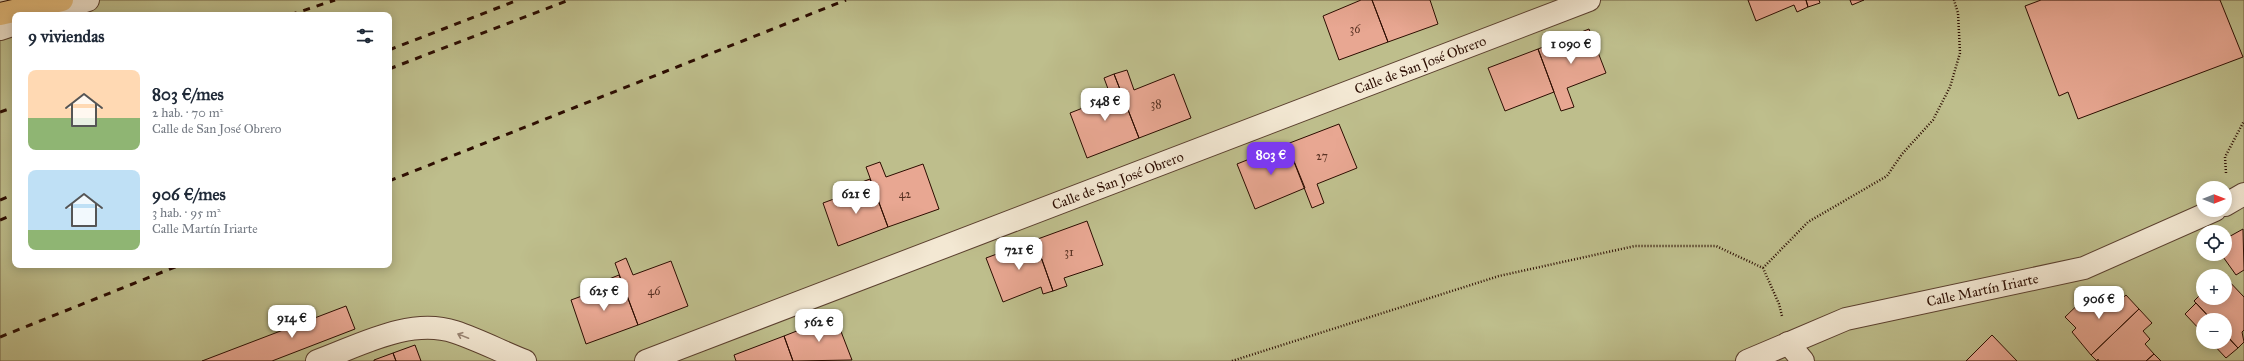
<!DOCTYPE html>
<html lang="es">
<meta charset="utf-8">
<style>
:root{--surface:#fff;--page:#f6f6f7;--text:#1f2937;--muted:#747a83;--accent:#7c3aed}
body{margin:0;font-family:"IM FELL Great Primer",serif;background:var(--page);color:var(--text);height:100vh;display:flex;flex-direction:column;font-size:15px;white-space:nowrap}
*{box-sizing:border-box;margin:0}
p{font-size:13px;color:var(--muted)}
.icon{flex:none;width:22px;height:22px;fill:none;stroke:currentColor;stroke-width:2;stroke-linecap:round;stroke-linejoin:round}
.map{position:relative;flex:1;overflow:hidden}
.side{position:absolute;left:12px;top:12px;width:380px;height:256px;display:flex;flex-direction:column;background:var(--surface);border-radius:8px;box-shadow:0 2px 10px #0003}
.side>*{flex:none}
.needle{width:26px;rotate:90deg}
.controls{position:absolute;left:2196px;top:181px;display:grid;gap:8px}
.controls a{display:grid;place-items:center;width:36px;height:36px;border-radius:50%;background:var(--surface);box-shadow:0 2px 10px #0003;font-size:20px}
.price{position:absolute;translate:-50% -34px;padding:0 9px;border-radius:8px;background:#fff;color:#222;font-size:13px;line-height:26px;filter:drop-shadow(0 1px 2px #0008)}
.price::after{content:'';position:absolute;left:50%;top:24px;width:12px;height:9px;margin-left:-6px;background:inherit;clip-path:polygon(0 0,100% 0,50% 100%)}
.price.on{background:var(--accent);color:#fff}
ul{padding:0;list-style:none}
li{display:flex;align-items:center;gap:12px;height:100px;padding:0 16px}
li span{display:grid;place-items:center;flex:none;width:112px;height:80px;border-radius:8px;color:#555}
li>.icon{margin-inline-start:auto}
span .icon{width:48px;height:48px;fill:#fffc;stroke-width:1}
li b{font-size:17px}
h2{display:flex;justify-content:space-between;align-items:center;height:48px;padding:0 16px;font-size:17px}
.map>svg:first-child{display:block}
</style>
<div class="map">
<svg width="2244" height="361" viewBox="0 0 2244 361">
<rect width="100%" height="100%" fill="#ecdbbb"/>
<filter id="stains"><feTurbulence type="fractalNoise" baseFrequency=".005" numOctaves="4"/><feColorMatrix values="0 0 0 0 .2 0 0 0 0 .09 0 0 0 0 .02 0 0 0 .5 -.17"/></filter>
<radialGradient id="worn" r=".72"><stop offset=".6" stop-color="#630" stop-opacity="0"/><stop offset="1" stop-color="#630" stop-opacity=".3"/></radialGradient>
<path fill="#bebe8c" stroke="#746546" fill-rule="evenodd" d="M34 0H2244V361H0V14ZM15 15H389V265H15ZM2203 188H2225V210H2203ZM2203 232H2225V254H2203ZM2203 276H2225V298H2203ZM2203 320H2225V342H2203Z"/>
<path fill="#e8a792" stroke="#2b0c00" d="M1361 0H1372L1388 42 1339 60 1323 16Z
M1372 0H1430L1438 24 1388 42Z
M1748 0H1806L1808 7 1797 12 1794 5 1756 21Z
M1806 0H1819L1820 3 1808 7Z
M1850 0H1864L1852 5Z
M2041 0H2220L2243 57 2078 119 2068 92 2059 96 2025 6Z
M1589 29 1606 73 1567 88 1574 107 1561 111 1538 49Z
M1538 49 1554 92 1505 111 1488 68Z
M1127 70 1134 90 1174 74 1191 118 1139 138 1114 74Z
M1114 74 1139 138 1087 158 1070 113 1111 97 1104 78Z
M1339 124 1357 168 1317 184 1324 203 1312 208 1287 144Z
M1287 144 1305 188 1255 209 1237 164Z
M880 162 886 177 923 164 939 209 888 227 866 167Z
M870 179 888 227 838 246 823 203 864 188 862 182Z
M1087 221 1103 265 1064 278 1067 286 1053 291 1035 240Z
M2243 229 2244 270 2236 275 2221 254H2225V239Z
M1035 240 1053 291 1043 294 1041 287 1003 302 986 258Z
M626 258 633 275 671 261 688 306 638 325 615 263Z
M619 275 638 325 586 344 571 300 612 285 609 279Z
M2225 277 2244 297V330L2242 332 2244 342 2238 348 2225 334V320H2212L2194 301 2203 292V298H2225Z
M2090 293 2101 305 2110 296 2117 303 2126 295 2139 309 2091 355 2072 332 2076 328 2065 317Z
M2196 303 2212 320H2203V333L2185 314Z
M346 306 355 329 272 361H202Z
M2139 309 2152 323 2143 331 2150 339 2145 344 2154 354 2146 361H2099L2098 359 2097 361 2091 355Z
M835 316 852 360 793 361 784 336Z
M2225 334 2238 348 2226 358 2211 342H2225Z
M1992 335 2017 361H1966Z
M784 336 793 361H736L734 355Z
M415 345 421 361H396L393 353Z
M393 353 396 361H374V360Z
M2154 354 2161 361H2146Z"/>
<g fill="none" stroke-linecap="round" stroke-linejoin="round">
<g stroke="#5b402f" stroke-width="24">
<g id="minor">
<path d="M43 15 88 0"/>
<path d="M0 29 15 24"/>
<path d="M2225 205 2244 194"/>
<path d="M1788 343 1803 361"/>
<path d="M317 361C359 346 409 317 455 332 479 340 502 352 525 361"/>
<path id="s1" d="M646 361 1589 0"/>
<path id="s2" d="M1747 361 1846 319 2084 268 2215 210"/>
</g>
</g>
<g stroke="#2b0c00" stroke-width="24">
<path id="highway" d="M0 14 62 0"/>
</g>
<path stroke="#2b0c00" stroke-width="2.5" stroke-dasharray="1 2" stroke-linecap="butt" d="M2226 173 2225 157 2244 121
M1763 268 1808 222 1887 176 1902 154 1933 120 1950 87 1960 53 1958 13 1954 0
M1232 361 1499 276 1635 246H1716L1763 268 1779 304 1782 316"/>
<use href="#minor" stroke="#f3e8d3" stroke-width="22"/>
<use href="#highway" stroke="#e6be7e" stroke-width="22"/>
<path stroke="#2b0c00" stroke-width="3" stroke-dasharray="7 7" stroke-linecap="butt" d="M290 15 335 0
M389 50 518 0
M389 69 569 0
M0 112 15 107
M389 181 846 0
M0 200 15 194
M0 220 15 214
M0 337 180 265"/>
</g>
<defs><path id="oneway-shaft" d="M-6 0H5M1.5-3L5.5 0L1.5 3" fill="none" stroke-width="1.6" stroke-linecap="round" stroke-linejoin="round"/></defs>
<use stroke="#998574" href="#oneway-shaft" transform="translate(463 336) rotate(-158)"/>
<g text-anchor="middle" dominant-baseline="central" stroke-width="3.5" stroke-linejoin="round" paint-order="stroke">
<g font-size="12" fill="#5a3324">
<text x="1355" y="29">36</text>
<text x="1156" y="104">38</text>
<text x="1322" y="156">27</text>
<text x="905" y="194">42</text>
<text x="1069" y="252">31</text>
<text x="654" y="291">46</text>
</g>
<g font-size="14" fill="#2b0c00" stroke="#f3e8d3">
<text stroke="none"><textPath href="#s1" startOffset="829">Calle de San José Obrero</textPath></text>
<text stroke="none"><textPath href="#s1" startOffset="505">Calle de San José Obrero</textPath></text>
<text stroke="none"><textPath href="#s2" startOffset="247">Calle Martín Iriarte</textPath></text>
</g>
</g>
<rect width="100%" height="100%" filter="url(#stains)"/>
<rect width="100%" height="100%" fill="url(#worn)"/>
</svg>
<div class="controls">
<a><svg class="needle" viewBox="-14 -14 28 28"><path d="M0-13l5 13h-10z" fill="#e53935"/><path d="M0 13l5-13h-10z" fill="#747a83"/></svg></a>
<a><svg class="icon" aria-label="locate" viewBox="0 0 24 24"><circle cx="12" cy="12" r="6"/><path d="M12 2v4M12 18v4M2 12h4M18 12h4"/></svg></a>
<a>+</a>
<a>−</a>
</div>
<b class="price" style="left:1571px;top:65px">1 090 €</b>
<b class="price" style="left:1105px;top:122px">548 €</b>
<b class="price on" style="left:1271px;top:176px">803 €</b>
<b class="price" style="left:856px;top:215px">621 €</b>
<b class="price" style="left:1019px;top:271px">721 €</b>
<b class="price" style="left:604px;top:312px">625 €</b>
<b class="price" style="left:2099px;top:320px">906 €</b>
<b class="price" style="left:292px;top:339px">914 €</b>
<b class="price" style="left:819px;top:343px">562 €</b>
<section class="side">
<h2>9 viviendas<svg class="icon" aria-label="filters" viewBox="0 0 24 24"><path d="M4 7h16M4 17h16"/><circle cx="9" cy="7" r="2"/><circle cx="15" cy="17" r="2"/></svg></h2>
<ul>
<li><span style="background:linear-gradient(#ffd9b3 60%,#8fb573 0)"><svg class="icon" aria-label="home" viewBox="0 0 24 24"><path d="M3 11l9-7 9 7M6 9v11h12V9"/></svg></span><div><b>803 €/mes</b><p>2 hab. · 70 m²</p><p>Calle de San José Obrero</p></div></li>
<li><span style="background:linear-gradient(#bfe0f5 75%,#8fb573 0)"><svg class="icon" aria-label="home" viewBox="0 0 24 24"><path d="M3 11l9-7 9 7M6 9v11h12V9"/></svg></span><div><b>906 €/mes</b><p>3 hab. · 95 m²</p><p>Calle Martín Iriarte</p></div></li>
</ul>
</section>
</div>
